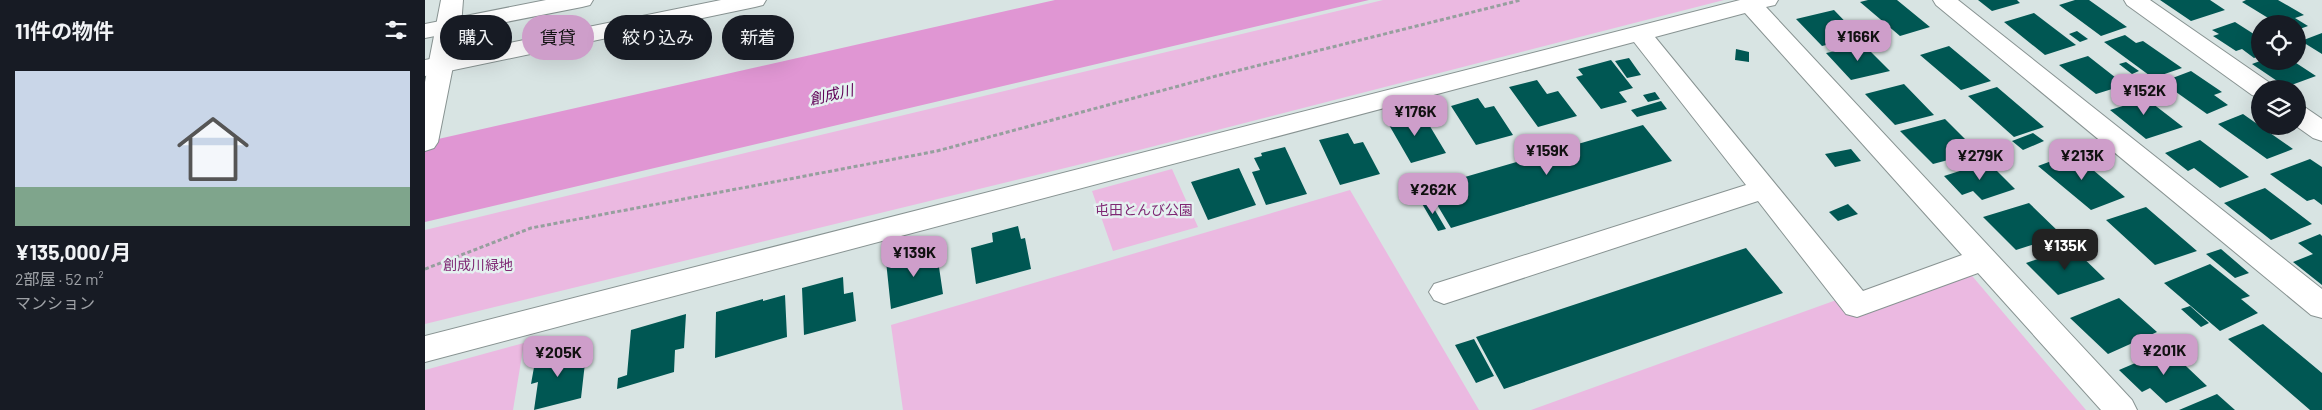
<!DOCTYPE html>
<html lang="ja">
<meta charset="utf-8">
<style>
:root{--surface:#171b24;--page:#242831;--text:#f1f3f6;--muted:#9ea1a6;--line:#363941;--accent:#ce9eca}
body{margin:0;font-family:Barlow,"Noto Sans JP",sans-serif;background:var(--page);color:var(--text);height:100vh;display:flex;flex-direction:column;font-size:19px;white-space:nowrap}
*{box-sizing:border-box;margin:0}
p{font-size:16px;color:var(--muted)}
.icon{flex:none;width:28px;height:28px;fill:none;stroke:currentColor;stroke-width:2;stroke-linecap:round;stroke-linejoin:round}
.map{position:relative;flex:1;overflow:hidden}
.details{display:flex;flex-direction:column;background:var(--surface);width:425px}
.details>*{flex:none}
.top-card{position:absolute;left:15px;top:15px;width:475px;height:45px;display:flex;gap:10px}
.buttons{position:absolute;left:1826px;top:15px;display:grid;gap:10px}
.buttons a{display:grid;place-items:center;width:55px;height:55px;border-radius:50%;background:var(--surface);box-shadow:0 5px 20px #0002;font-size:25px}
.price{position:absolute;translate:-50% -42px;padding:0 11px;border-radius:10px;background:var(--accent);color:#111;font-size:16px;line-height:32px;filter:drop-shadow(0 1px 2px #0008)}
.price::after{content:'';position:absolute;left:50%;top:30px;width:15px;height:11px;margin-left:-8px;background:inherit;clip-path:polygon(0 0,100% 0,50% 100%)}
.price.active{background:#222;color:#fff}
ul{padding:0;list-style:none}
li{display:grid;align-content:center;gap:10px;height:265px;padding:0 15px}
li+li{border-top:1px solid var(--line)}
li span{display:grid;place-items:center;height:155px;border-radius:0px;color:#555}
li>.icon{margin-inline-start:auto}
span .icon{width:90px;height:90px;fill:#fffc;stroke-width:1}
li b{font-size:21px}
h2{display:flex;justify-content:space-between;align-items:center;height:60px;padding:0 15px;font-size:21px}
.tag{padding:0 18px;border-radius:22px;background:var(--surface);box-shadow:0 5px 20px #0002;font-size:18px;line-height:45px}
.tag.active{background:var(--accent);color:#111}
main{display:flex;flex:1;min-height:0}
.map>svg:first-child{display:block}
</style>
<main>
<section class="details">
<h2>11件の物件<svg class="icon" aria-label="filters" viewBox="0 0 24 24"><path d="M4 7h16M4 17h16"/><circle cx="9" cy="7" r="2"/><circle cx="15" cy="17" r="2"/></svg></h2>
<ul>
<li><span style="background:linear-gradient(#c9d6e8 75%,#7fa58c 0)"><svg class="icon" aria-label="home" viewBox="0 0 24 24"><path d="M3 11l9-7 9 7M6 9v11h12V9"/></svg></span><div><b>¥135,000/月</b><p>2部屋 · 52 m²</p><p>マンション</p></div></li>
</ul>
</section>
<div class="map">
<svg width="1897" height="410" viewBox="0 0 1897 410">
<rect width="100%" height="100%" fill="#d8e4e3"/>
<path fill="#ebb9e1" d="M958 0H1299L718 149 0 324V230Z
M747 169 773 227 688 251 667 191Z
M925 190 1054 410H478L466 325Z
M1531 257 1661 410H1106Z
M99 343 88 410H0V370Z"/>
<path fill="#e096d3" d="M630 0H944L0 222V142Z"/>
<path fill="#005753" d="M1443 0H1472L1505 27 1475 36 1435 2Z
M1553 0H1592L1595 3 1567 11Z
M1650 0H1664L1702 27 1676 36 1634 5Z
M1735 0H1785L1800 10 1766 21Z
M1821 0H1853L1879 15 1870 18 1883 26 1872 30V24H1853L1817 2Z
M1409 10 1435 37 1397 46 1371 19Z
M1609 13 1651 45 1620 55 1579 22Z
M1810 22 1835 38V56L1829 58 1817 49 1811 51 1788 36 1794 34 1787 30Z
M1652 31 1663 39 1655 42 1644 34Z
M1897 33V54L1876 41Z
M1700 35 1711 43 1718 41 1757 68 1728 78 1679 42Z
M1439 45 1465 71 1426 80 1401 53Z
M1524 46 1566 81 1536 90 1495 55Z
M1311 49 1324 52V62L1310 60Z
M1663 56 1700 85 1671 94 1634 65Z
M1204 58 1216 75 1202 78 1190 61Z
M1186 60 1208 88 1194 92 1202 102 1176 109 1151 77 1158 75 1153 69Z
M1835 61H1868L1891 76 1861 87 1827 64Z
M1701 62 1714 71 1707 74 1694 64Z
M1766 71 1797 92 1789 95 1803 105 1782 114 1737 82Z
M1112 80 1122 94 1133 91 1152 116 1113 127 1084 87Z
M1479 84 1509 115 1470 125 1440 94Z
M1572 87 1619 127 1589 137 1543 96Z
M1710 90 1758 127 1721 139 1685 110 1704 104 1692 95Z
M1230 92 1235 99 1223 102 1218 95Z
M1053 98 1060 108 1069 106 1088 135 1051 145 1026 106Z
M1236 101 1242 109 1212 117 1206 110Z
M989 111 997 125 1003 123 1021 153 986 163 960 118Z
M1818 114 1835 126 1868 149 1842 159 1793 124Z
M1520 119 1553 152 1508 164 1475 131Z
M1218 125 1247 161 1026 228 1002 188Z
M923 133 929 144 938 142 955 174 915 185 894 140Z
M1608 133 1619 141 1598 150 1587 141Z
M1775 140 1824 177 1795 188 1769 168 1763 171 1740 153Z
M860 147 882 194 841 205 827 172 835 170 829 158 837 156 836 153Z
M1426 149 1436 161 1410 167 1400 154Z
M1648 153 1700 197 1666 210 1613 166Z
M1885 159 1897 167V205L1889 199 1882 201 1845 174Z
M1563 162 1590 189 1557 200 1548 191 1537 195 1519 176Z
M814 168 831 205 783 220 766 182Z
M1840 188 1887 224 1846 240 1799 203Z
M1004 200 1021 229 1013 231 996 202Z
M1604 203 1637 235 1591 250 1558 217Z
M1423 204 1433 214 1413 221 1404 212Z
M1721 207 1772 251 1730 265 1681 220Z
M593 226 596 239 600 238 606 269 551 284 546 248 568 242 567 233Z
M1895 234 1897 236V285L1868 262 1888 254 1873 243Z
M511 247 518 294 466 309 461 261Z
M1647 247 1680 279 1633 295 1601 263Z
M1321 248 1358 293 1079 389 1051 337Z
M1796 249 1824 273 1810 278 1781 254Z
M1785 264 1825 296 1816 299 1833 313 1795 331 1739 283Z
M418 277 419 294 428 292 431 321 379 335 377 288Z
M360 295 362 337 290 358 291 312 338 299V301Z
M1694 298 1732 332 1683 354 1645 318Z
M1765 306 1784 323 1776 327 1756 309Z
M261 314 259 348 250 350 249 372 192 389 193 378 202 375 206 330Z
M1838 324 1897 373V410H1885L1803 339Z
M1049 339 1069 376 1051 383 1030 345Z
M144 347 142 360 161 354 156 398 109 410 113 382 106 384 111 356Z
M1743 349 1782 386 1741 403 1725 388 1717 392 1694 370Z
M1792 394 1810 410H1754Z"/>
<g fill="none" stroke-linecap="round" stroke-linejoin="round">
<g stroke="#889392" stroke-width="2">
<path id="minor" d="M16 0H38L36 26 13 142 9 148 0 151V82Z
M1315 0H1353L1350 5 1341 7 1707 400 1712 410H1676L1553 273 1432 317 1421 314 1333 201 1019 304 1009 300 1004 292 1009 284 1321 185 1209 42 0 362V336ZM1320 13 1537 255 1438 291 1230 37Z
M1508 0H1533L1897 289V318L1886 315 1511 5Z
M1699 0H1725L1845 83 1848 89H1835V97L1827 95 1702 5Z
M1872 105 1881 108 1897 119V141L1888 138 1871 126Z"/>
</g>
<g stroke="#889392" stroke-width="2">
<path id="highway" d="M121 0H168L165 5 157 7 0 38V24Z
M296 0H341L338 5 330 7 0 76V60Z"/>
</g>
<path stroke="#969f9e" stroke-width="3" stroke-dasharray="4 2.5" stroke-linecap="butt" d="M0 269 106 228 512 151 791 76 1096 0"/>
<use href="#minor" fill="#fff" fill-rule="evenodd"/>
<use href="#highway" fill="#fff" fill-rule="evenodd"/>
</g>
<g text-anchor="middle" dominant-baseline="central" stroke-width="5" stroke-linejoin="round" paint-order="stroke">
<g font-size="14" fill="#7f2874" stroke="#e5f1f0">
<text x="719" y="209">屯田とんび公園</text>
<text x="53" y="264">創成川緑地</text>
</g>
<g font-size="15" font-style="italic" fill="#600257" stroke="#e5f1f0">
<text transform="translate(406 94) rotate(-13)">創成川</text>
</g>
</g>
</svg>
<div class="buttons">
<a><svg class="icon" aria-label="locate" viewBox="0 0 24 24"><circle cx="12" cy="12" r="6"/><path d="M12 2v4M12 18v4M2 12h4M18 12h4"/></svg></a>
<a><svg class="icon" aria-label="layers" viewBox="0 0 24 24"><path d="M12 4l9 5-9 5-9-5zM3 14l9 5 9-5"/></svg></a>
</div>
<b class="price" style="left:1433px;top:62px">¥166K</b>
<b class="price" style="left:1719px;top:116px">¥152K</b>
<b class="price" style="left:990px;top:137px">¥176K</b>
<b class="price" style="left:1122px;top:176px">¥159K</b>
<b class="price" style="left:1555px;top:181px">¥279K</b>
<b class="price" style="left:1657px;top:181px">¥213K</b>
<b class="price" style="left:1008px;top:215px">¥262K</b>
<b class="price active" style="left:1640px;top:271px">¥135K</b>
<b class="price" style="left:489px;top:278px">¥139K</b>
<b class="price" style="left:1739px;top:376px">¥201K</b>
<b class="price" style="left:133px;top:378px">¥205K</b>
<div class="top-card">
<a class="tag">購入</a>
<a class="tag active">賃貸</a>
<a class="tag">絞り込み</a>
<a class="tag">新着</a>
</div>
</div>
</main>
